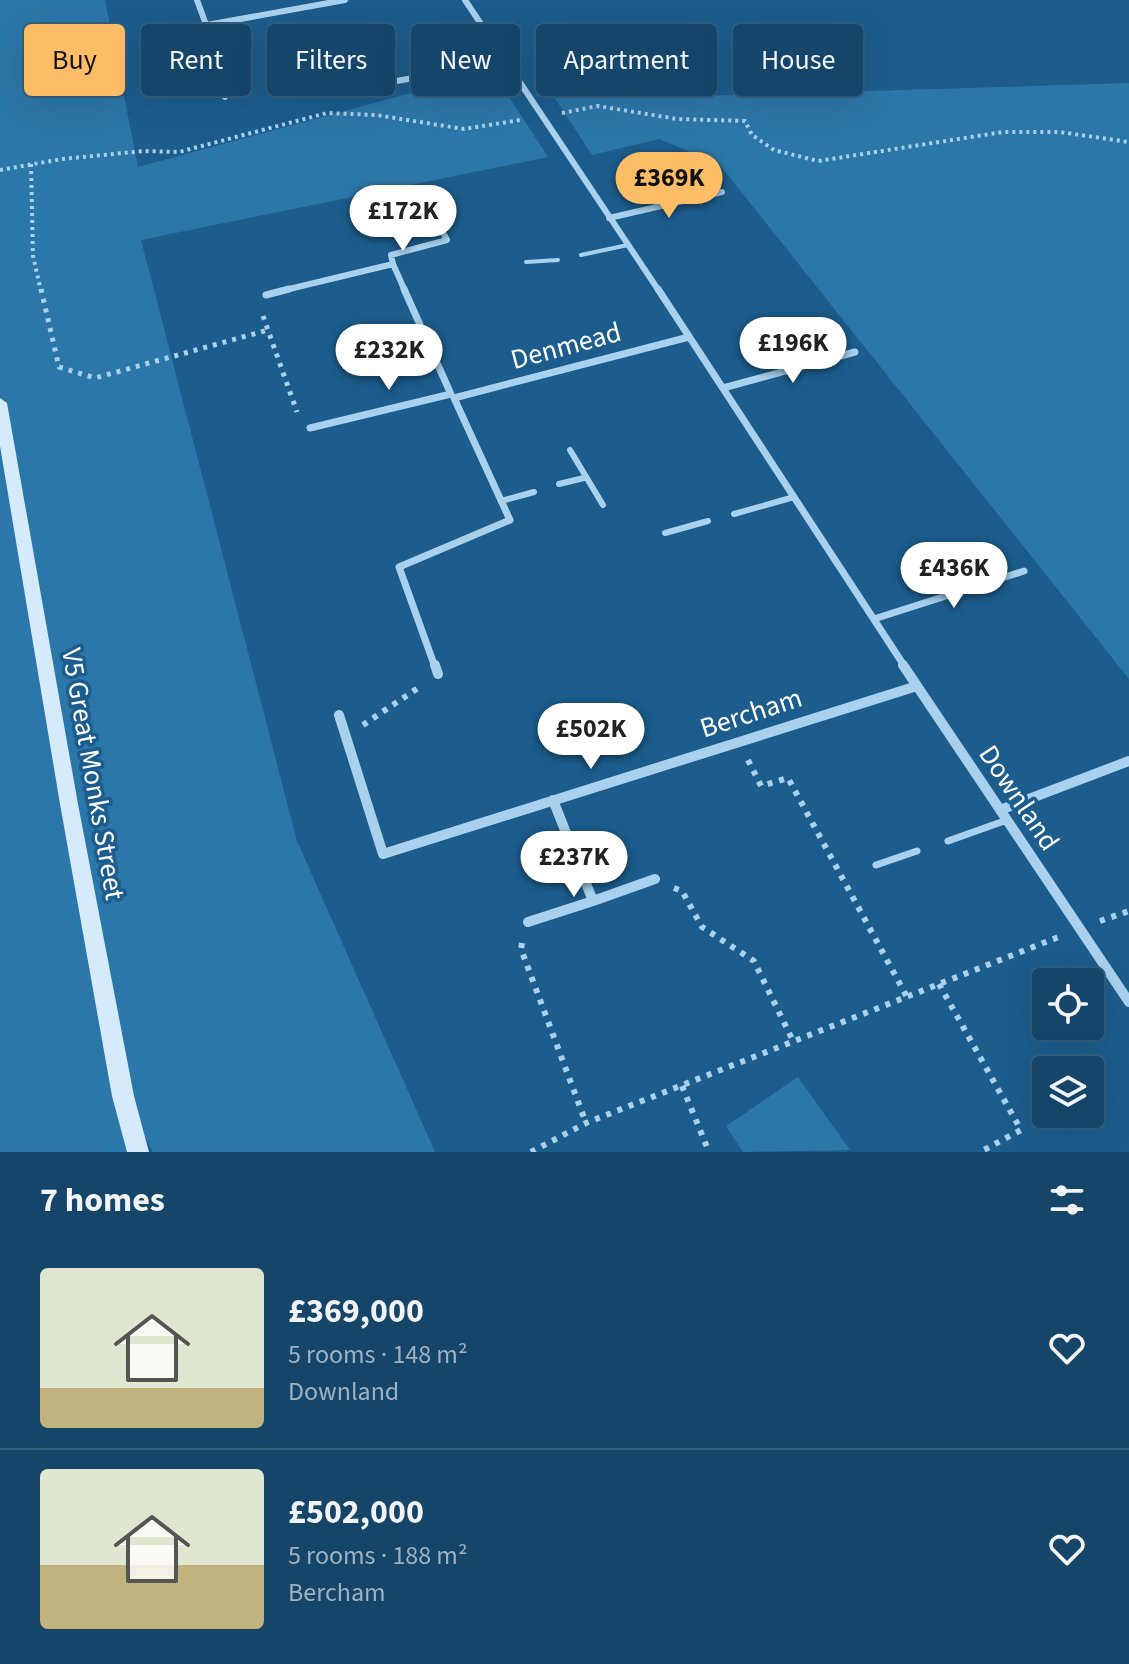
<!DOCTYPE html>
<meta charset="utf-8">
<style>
:root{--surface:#15466a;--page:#1e4d70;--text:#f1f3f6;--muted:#9db1c1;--line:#345e7e;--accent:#fdbc66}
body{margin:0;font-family:"Source Sans 3",sans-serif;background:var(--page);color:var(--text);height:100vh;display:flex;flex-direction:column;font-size:30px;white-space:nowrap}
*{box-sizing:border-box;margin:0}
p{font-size:26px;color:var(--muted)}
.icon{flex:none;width:44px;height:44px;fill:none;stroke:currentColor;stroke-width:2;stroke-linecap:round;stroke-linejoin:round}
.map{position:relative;height:1152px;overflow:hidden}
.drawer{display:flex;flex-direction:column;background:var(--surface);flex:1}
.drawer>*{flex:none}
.hud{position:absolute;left:24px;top:24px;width:1082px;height:72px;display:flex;gap:16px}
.tools{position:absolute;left:1032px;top:968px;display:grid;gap:16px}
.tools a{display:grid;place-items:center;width:72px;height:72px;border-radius:8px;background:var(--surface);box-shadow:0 8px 32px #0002,0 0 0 2px var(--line);font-size:40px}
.price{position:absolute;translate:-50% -68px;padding:0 18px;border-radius:28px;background:#fff;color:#222;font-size:26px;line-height:52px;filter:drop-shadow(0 2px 4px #0008)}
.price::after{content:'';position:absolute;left:50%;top:48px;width:24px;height:18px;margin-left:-12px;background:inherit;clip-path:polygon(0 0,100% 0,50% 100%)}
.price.active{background:var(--accent);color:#111}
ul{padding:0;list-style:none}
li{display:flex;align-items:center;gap:24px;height:200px;padding:0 40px}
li+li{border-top:2px solid var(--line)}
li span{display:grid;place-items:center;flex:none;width:224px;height:160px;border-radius:8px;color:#555}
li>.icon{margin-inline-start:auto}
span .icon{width:96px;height:96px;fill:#fffc;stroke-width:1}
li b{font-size:34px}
h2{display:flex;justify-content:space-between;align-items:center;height:96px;padding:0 40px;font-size:34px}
.pill{padding:0 28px;border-radius:8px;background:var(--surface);box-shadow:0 8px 32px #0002,0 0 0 2px var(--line);font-size:28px;line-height:72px}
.pill.active{background:var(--accent);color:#111}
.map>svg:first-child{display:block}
</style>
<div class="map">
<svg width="1129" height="1152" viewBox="0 0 1129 1152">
<rect width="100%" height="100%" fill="#1c5d8d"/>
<path fill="#2c77a9" d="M0 0H105L138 167 492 71 548 157 141 240 297 841 435 1152H153L125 1100 138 1152H0Z
M656 40 703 96 1129 83V679L719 164 659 139 592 155 535 68Z
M798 1077 850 1150 743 1152 726 1126Z"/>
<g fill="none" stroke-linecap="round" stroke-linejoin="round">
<path stroke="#a9d1ed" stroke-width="4" stroke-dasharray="3 4" stroke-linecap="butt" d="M562 113 598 106 677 119 745 121 752 135 774 150 818 161 1003 132H1060L1129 142
M31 164 33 256 41 291
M0 170 62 159 144 151 179 152 327 113 376 115 464 129 520 120"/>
<path stroke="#a9d1ed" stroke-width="5" stroke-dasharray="4 6" stroke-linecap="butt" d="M41 289 59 367 95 378 268 330
M263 316 297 412"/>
<path stroke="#a9d1ed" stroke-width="6" stroke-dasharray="5 7" stroke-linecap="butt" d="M363 725 421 686
M748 760 761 786 788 778 907 997
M674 888 682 891 702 927 754 961 794 1043
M1100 921 1129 911
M522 943 521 949 586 1123
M939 984 1021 1130 980 1152
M682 1086 709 1152
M531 1152 586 1123 1061 936"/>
<path stroke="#a9d1ed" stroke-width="4" d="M581 255 628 245
M526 262 558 260"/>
<path stroke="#a9d1ed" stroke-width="6" d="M570 450 603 505
M559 484 584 478
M501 501 534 492
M734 514 794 497
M665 533 708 521"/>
<path stroke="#a9d1ed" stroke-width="7" d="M948 841 1007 820
M876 865 917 851"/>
<path stroke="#a9d1ed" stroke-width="6" d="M197 0 216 52 214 69 225 97
M465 0 659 291
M207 25 345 0
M363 87 508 61
M609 218 722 192
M393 264 391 255 447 240 420 189
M281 291 393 264 405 291"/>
<path stroke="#a9d1ed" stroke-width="7" d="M404 289 450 392
M658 289 905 667
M266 295 289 289
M723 388 855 352
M310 428 451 394
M874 619 1024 571
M435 667 399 567 510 520 454 398 689 337"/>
<path stroke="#a9d1ed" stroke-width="10" d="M435 665 438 674
M903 665 1129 1002
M339 715 383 854 917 686
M553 800 593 901 655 879
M1000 810 1129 761
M528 922 593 901"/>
<path fill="#d5eafa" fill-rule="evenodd" d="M0 398 7 403 78 804 134 1096 149 1152H127L112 1096 60 804 0 446Z"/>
</g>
<g text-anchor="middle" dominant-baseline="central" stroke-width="7" stroke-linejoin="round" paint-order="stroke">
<g font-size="28" fill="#fff" stroke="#1c5d8d">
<text transform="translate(566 346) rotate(-15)">Denmead</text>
<text transform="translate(751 713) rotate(-18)">Bercham</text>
<text transform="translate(93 774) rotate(80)">V5 Great Monks Street</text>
<text transform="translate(1019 798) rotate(56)">Downland</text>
</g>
</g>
</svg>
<div class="tools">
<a><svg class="icon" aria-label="locate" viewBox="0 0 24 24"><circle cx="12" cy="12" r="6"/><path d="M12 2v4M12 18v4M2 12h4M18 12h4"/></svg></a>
<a><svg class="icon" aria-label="layers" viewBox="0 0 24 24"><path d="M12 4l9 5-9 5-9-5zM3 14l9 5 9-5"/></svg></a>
</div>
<b class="price active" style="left:669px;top:220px">£369K</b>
<b class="price" style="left:403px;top:253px">£172K</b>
<b class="price" style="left:793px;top:385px">£196K</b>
<b class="price" style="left:389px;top:392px">£232K</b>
<b class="price" style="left:954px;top:610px">£436K</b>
<b class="price" style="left:591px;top:771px">£502K</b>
<b class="price" style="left:574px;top:899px">£237K</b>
<div class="hud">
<a class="pill active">Buy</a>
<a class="pill">Rent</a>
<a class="pill">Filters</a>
<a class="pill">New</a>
<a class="pill">Apartment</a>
<a class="pill">House</a>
</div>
</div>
<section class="drawer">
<h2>7 homes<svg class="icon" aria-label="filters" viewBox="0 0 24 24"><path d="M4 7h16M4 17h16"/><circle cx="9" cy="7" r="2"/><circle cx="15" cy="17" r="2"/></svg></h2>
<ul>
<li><span style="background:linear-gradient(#dfe7d0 75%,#c2b280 0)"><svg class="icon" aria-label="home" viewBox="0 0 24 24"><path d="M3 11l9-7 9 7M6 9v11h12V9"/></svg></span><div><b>£369,000</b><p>5 rooms · 148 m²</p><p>Downland</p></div><svg class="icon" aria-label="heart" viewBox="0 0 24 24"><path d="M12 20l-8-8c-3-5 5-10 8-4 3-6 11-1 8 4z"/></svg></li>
<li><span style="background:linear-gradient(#dfe7d0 60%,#c2b280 0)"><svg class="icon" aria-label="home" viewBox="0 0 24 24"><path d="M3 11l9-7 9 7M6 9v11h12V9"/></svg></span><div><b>£502,000</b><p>5 rooms · 188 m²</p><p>Bercham</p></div><svg class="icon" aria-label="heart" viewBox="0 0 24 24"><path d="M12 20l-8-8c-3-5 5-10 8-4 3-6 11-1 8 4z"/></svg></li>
</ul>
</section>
